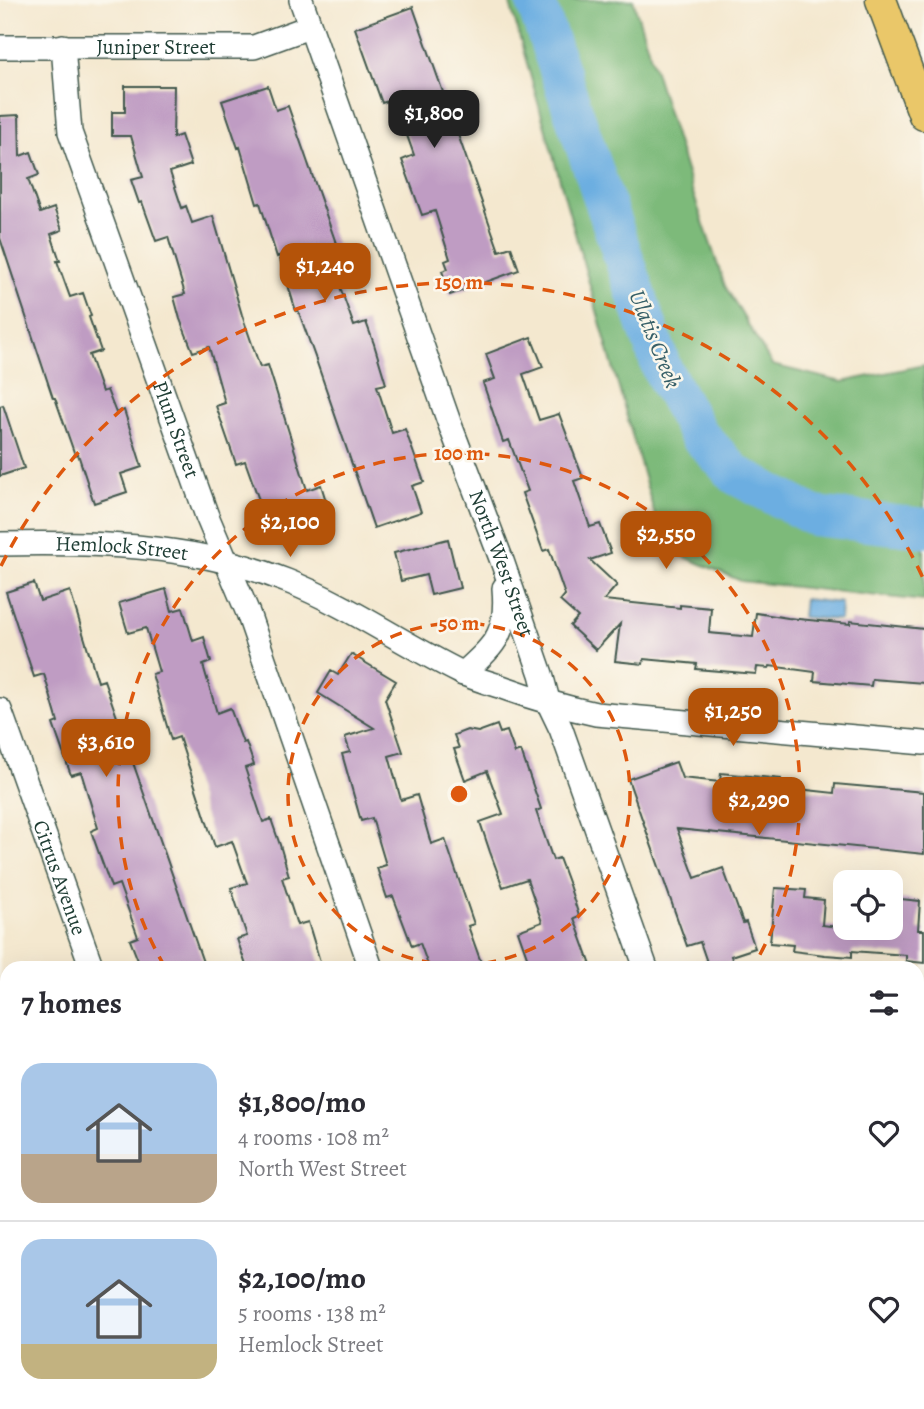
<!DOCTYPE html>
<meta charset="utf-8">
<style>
:root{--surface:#fff;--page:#f2f2f3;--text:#2b2b33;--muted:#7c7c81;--line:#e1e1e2;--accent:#b45309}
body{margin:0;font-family:Alegreya,serif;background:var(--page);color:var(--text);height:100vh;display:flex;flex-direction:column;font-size:26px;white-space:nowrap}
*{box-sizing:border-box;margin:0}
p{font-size:23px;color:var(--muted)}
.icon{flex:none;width:38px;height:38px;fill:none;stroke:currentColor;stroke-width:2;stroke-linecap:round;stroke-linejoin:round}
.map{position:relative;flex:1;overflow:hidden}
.panel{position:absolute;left:0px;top:961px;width:924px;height:450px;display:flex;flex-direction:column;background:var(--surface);border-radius:21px 21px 0 0;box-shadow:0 7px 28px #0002}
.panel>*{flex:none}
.controls{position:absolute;left:833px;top:870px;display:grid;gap:14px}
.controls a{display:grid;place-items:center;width:70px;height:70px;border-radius:14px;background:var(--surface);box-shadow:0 7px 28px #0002;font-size:35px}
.price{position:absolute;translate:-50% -60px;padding:0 16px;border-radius:14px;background:var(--accent);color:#fff;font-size:23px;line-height:46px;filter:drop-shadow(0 2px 4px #0008)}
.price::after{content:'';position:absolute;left:50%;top:42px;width:21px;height:16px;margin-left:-10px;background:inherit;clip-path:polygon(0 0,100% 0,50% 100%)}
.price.selected{background:#222;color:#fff}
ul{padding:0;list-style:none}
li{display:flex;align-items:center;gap:21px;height:175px;padding:0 21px}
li+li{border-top:2px solid var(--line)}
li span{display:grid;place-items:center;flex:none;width:196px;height:140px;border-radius:21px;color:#555}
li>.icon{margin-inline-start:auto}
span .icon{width:84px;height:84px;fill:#fffc;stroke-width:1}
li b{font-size:30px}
h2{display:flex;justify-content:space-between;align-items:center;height:84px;padding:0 21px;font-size:30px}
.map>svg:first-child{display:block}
</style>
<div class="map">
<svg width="924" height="1409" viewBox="0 0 924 1409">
<rect width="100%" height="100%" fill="#fbf7ec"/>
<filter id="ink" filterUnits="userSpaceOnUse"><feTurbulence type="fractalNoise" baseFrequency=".0143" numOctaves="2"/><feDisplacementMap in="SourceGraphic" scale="14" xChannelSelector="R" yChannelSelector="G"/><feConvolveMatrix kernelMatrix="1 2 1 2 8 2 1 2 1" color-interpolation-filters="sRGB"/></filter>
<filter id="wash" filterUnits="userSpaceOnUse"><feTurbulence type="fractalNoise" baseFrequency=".00686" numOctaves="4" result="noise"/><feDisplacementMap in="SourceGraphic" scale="28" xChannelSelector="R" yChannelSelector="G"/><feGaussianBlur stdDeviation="1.57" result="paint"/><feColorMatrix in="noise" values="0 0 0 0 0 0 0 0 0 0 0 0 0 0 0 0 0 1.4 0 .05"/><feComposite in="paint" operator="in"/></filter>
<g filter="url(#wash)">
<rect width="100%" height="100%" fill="#f4e8cf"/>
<path fill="#7dba7a" stroke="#4e7c57" stroke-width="2" d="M509 0H633L692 190 725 286 772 365 842 382 924 365V601L741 581 680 555 661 537Z"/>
<path fill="#6caee1" stroke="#46768a" stroke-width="2" d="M804 599 841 603 840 620 802 617Z"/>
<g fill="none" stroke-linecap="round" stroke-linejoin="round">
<path stroke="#6caee1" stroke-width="40" d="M535 0 662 369 698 434 736 475 814 516 924 528"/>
</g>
<g id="blocks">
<path fill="#bf9cc3" d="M413 7 499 251 511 247 519 270 450 295 442 271 448 269 445 261 450 259 435 211 422 215 402 160 414 155 394 99 382 103 355 28Z
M125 86H174L173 138 181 135 191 165 170 172 182 208 186 206 192 223 213 216 242 315 260 367 268 365 307 490 321 485 331 517 284 532 277 510 264 514 245 461 236 464 216 406 225 403 209 347 193 352 180 319 174 297 185 294 168 237 156 241 142 202 139 203 131 180 143 177 131 136H112V112H125Z
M268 86 276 110 288 106 337 246 340 245 346 266 334 270 354 326 366 322 374 344 386 384 377 386 392 433 405 429 424 482 412 486 421 512 374 528 315 357 298 310 296 311 279 256 277 257 260 203 257 204 240 147 238 148 222 101Z
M19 115 20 156 31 152 39 175 28 179 40 213 54 208 62 230 51 234 60 261H57L70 297 83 293 91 316 89 317 101 351 89 355 102 392 107 390 116 413 124 410 142 467 121 474 127 492 94 503 78 454 75 455 55 398H53L0 238V116Z
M531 337 543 367 523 374 539 420 559 414 583 478 574 481 590 527 600 524 611 553 590 560 617 585 604 600 680 608V605L711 608 709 633 753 637 756 613 788 618 850 624V621L924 629V683L872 679 871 686 814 681 815 672 770 666 769 668 757 667 756 674 696 669 697 664 644 659 643 664 615 661 620 624 596 650 570 626 578 617 560 601 565 595 549 549 543 551 522 493 528 491 509 440 503 442 483 383 495 379 486 354Z
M3 405 24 468 0 476V406Z
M448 539 460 588 431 595 426 575 401 581 394 553Z
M34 583 40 601 70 591 98 682 104 680 205 968H141L130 940 138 937 119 884 111 887 91 831 98 828 81 772 71 775 53 724 58 722 44 674 34 677 6 592Z
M166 589 172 611 183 608 193 641 204 637 211 662 203 665 217 713 230 708 243 743 246 742 254 765 245 768 263 822 271 819 280 845 289 876 282 878 297 925 308 922 322 968H247L237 939 247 936 231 888 247 883 232 841 215 847 179 737 171 740 152 674 159 672 146 628 128 633 119 603Z
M351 654 396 681 385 699 403 752 389 756 401 800 417 795 431 844 445 839 474 924 468 926 483 968H429L420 943 412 946 393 896 387 898 377 868 386 865 372 818 361 821 342 754 350 752 345 737 374 728 318 693 331 671 338 675Z
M497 725 500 733 507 731 515 753 521 751 541 809 536 811 553 860 559 858 569 885 579 916 574 918 592 968H531L518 931 542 922 527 879 503 887 490 852 480 822 503 814 487 771 465 780 454 749 459 748 454 735 467 730 478 732Z
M676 762 682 778 720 782 721 773 781 779 780 787 834 793 835 784 924 792V854L677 829 695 878 723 868 743 923 746 922 755 948 731 956 733 962 709 968 700 942 687 946 628 779Z
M775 888 806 890 805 898 824 900 822 925 845 928H891V898L920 901 918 930H924V963L906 961V955L852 951V957L825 955 792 951 793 945 770 943Z"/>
</g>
</g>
<g filter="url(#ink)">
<use href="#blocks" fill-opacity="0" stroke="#3f574b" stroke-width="2"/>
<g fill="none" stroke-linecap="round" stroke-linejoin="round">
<g stroke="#3f574b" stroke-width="26">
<g id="minor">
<path id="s1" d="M301 0 449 422 502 561 541 674 549 704 561 729 646 968"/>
<path id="s2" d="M63 46 70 132 207 516 248 613 371 968"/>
<path id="s3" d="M0 47H254L309 27"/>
<path id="s4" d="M0 544C98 542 195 544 287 581 348 605 401 643 460 672 472 678 486 682 499 686 532 698 563 707 596 714L924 743"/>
<path d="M463 674C495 644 508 635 504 588"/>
<path id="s5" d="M0 710 92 968"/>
<path d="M917 1002 924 1003"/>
<path d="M0 1039H7"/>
<path d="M182 1404V1409"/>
<path d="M442 1404V1409"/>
<path d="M702 1404V1409"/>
</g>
</g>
<g stroke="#3f574b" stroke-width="33">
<path id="major" d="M881 0 924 115"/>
</g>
<use href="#minor" stroke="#fff" stroke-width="23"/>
<use href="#major" stroke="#eac769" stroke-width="30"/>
</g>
</g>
<g fill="none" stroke="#de580e" stroke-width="3.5" stroke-dasharray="12 9">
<circle cx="459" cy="794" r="171"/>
<path d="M165 967A341 341 0 1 1 753 967"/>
<path d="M1 566A512 512 0 0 1 923 578"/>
</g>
<g text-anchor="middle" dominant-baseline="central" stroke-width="5" stroke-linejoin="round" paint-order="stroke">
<g font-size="21" fill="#1f3d34" stroke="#fbf7ec">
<text stroke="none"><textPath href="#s3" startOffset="156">Juniper Street</textPath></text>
<text stroke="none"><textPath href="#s2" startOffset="402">Plum Street</textPath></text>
<text stroke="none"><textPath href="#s4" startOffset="122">Hemlock Street</textPath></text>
<text stroke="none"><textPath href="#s1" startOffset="598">North West Street</textPath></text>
<text stroke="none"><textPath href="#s5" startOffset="178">Citrus Avenue</textPath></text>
</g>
<g font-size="23" font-style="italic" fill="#365f68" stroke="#fbf7ec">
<text transform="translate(655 339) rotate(68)">Ulatis Creek</text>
</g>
</g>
<circle cx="459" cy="794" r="10" fill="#de580e" stroke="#fbf7ec" stroke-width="3.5"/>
<g font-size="21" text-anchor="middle" font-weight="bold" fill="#de580e" stroke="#fbf7ec" stroke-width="5" stroke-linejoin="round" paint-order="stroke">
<text x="459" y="289">150 m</text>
<text x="459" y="460">100 m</text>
<text x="459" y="630">50 m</text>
</g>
</svg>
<div class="controls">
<a><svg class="icon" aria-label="locate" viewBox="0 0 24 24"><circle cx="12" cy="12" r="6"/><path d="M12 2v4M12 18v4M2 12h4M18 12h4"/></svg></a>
</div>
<b class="price selected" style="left:434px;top:150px">$1,800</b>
<b class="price" style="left:325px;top:303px">$1,240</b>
<b class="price" style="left:290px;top:559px">$2,100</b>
<b class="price" style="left:666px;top:571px">$2,550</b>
<b class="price" style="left:733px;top:748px">$1,250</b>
<b class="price" style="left:106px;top:779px">$3,610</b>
<b class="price" style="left:759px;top:837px">$2,290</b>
<section class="panel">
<h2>7 homes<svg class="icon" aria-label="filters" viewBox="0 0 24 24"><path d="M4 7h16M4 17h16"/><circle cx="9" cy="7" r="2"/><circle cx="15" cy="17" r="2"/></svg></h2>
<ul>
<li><span style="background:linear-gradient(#a9c7e8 65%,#b9a48a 0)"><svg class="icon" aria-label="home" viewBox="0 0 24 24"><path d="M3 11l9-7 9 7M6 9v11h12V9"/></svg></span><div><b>$1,800/mo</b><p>4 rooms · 108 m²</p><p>North West Street</p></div><svg class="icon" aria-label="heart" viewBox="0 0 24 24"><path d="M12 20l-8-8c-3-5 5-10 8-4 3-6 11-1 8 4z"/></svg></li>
<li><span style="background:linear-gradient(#a9c7e8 75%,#c2b280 0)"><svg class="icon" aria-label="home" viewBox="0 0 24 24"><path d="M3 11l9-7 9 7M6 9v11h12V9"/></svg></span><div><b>$2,100/mo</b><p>5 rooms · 138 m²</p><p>Hemlock Street</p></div><svg class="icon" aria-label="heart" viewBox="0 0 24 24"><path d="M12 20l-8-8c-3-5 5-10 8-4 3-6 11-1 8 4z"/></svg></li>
</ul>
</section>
</div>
